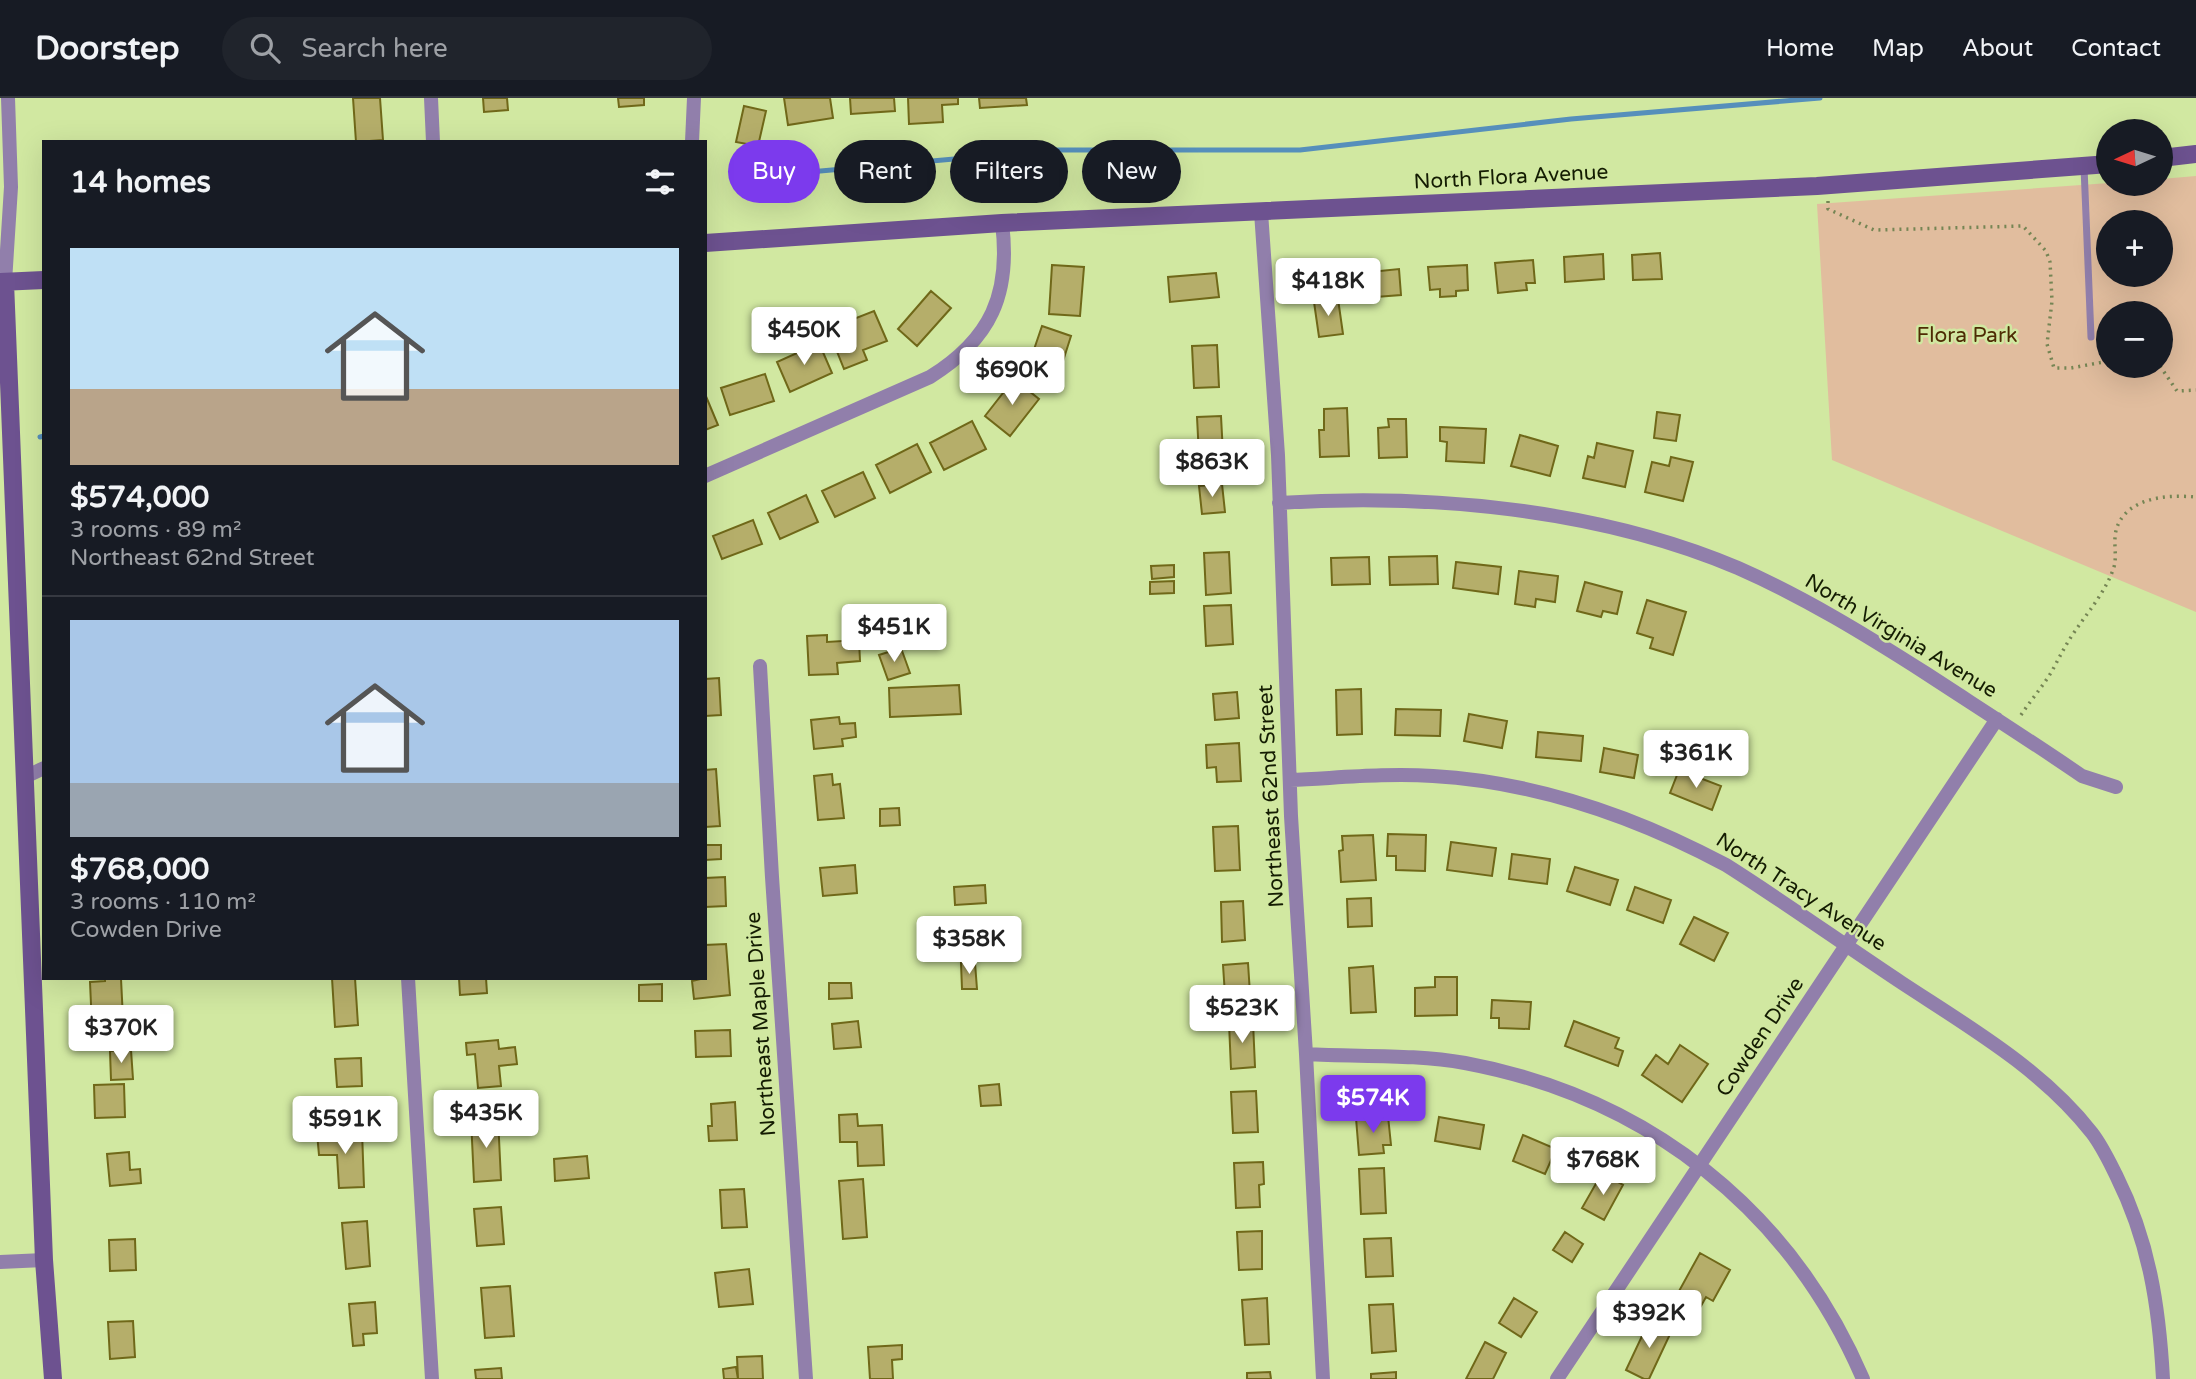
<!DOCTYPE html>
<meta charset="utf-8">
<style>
:root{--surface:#171b24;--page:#20242c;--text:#f1f3f6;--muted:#9ea1a6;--line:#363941;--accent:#7c3aed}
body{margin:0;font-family:"Varela Round",sans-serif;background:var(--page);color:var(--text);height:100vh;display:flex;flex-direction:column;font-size:26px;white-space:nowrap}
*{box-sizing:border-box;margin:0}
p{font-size:23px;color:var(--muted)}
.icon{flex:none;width:38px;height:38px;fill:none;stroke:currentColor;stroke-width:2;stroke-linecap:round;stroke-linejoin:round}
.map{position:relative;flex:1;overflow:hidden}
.panel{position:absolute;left:42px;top:42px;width:665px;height:840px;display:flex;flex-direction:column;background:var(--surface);border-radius:0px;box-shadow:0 7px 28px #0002}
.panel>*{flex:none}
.top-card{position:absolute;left:728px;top:42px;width:665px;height:63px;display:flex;gap:14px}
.needle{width:46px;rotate:266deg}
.tools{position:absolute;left:2096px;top:21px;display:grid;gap:14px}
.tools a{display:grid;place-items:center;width:77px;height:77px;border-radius:50%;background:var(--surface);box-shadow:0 7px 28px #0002;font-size:35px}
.price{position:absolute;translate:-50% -60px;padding:0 16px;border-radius:7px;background:#fff;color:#222;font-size:23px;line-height:46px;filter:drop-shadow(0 2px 4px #0008)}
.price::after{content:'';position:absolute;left:50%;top:42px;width:21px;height:16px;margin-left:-10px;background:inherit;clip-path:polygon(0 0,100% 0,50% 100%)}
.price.on{background:var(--accent);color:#fff}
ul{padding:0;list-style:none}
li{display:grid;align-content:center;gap:14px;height:371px;padding:0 28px}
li+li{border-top:2px solid var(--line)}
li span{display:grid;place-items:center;height:217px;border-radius:0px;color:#555}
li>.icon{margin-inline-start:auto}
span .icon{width:126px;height:126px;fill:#fffc;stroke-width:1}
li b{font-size:30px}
h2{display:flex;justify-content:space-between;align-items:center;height:84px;padding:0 28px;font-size:30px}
.tag{padding:0 24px;border-radius:32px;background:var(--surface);box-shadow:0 7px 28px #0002;font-size:24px;line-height:63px}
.tag.on{background:var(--accent);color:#fff}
header{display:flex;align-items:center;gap:42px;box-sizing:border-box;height:98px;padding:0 35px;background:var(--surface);border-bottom:2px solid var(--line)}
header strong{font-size:33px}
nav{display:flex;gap:38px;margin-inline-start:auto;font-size:24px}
.search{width:490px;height:63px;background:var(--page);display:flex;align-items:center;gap:18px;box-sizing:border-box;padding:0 24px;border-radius:38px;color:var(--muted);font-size:26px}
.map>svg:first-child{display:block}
</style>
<header>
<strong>Doorstep</strong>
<div class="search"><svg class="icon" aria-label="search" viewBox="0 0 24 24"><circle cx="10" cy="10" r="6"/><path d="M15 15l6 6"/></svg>Search here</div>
<nav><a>Home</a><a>Map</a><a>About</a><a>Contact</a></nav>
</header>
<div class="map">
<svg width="2196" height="1281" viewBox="0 0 2196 1281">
<rect width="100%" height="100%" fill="#d1e8a1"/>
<path fill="#e1bd9e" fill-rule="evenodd" d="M2196 78V514L1832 362 1817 106 2109 85 2161 86V81ZM2109 124H2161V177H2109ZM2109 215H2161V268H2109Z"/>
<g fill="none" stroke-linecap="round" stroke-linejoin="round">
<path stroke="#568fbb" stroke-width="5" d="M742 80 1055 52H1300L1571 21 1820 0
M40 339 44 338"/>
</g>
<path fill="#b5ae6a" stroke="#706819" stroke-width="2" d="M353 0H380L383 42 356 44Z
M483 0H507L508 12 484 14Z
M618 0H644V7L619 9Z
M784 0H830L833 20 788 27Z
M850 0H894L895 13 851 16Z
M908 0H958V6L942 7 943 24 909 26Z
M979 0H1026L1027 7 980 10Z
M744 8 766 13 758 48 736 44Z
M1660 155 1662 181 1633 182 1632 157Z
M1603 156 1604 181 1565 184 1564 159Z
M1533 162 1535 185H1526L1527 192 1498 195 1495 165Z
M1052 167 1084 169 1080 218 1049 216Z
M1467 167 1468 192 1456 193V198L1440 199V191L1430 192 1428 169Z
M1399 171 1401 197 1363 200 1361 175Z
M1216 175 1219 199 1170 204 1168 179Z
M931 193 951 210 917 248 898 231Z
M1338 201 1343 236 1319 239 1314 204Z
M874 213 887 243 863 252 867 262 844 271 828 231Z
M1042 228 1071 238 1057 282 1027 272Z
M819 245 832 275 790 294 777 264Z
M1217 247 1219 289 1194 290 1192 248Z
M2135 268H2152V274L2136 275Z
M765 276 774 303 730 317 721 290Z
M1014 281 1039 301 1010 338 985 318Z
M705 296 718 327 705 332Z
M1347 310 1349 358 1320 359 1319 332H1324V311Z
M1657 314 1680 317 1676 343 1654 340Z
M1221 318 1223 356 1199 358 1197 319Z
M1388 321H1406L1407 359 1379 360 1378 330 1389 329Z
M972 323 986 351 944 372 930 345Z
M1440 329 1486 331 1484 365 1446 363 1447 344 1440 343Z
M1520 337 1558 348 1550 378 1511 368Z
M1597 345 1633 353 1625 389 1583 380 1588 358 1594 360Z
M917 346 931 374 890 395 876 367Z
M1671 359 1693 364 1683 403 1645 394 1652 364 1669 368Z
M863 374 875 400 835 419 822 393Z
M1222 386 1225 414 1202 416 1199 388Z
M806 397 818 424 780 441 768 415Z
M753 422 762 446 722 461 713 438Z
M1229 454 1231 495 1206 497 1204 455Z
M1437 458 1438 486 1390 487 1389 459Z
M1369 459 1370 486 1332 487 1331 460Z
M1456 464 1501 469 1498 496 1453 490Z
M1174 467V479L1152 481 1151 468Z
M1519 473 1558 478 1555 504 1536 501 1535 509 1515 506Z
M1174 483V495L1150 496V484Z
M1585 484 1622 494 1617 516 1603 513 1601 519 1577 513Z
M1647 502 1686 514 1673 557 1650 550 1653 540 1637 535Z
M1231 507 1233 546 1206 548 1204 508Z
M827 537V544L859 542 860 563 837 565 838 576 809 577 807 538Z
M901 550 910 575 888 582 879 557Z
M719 580 721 617 705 618V581Z
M959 587 961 616 890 619 889 590Z
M1361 591 1362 636 1337 637 1336 592Z
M1237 594 1239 620 1215 622 1213 596Z
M1396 611 1441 612 1440 638 1395 637Z
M1469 616 1507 623 1502 650 1464 643Z
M839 619 840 626 855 625 856 639 842 641 843 648 814 651 811 622Z
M1538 634 1583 638 1581 663 1536 659Z
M1239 645 1241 683 1217 684 1216 669 1207 670 1206 647Z
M1604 650 1638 657 1634 680 1600 674Z
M716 671 720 728 705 729V672Z
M1679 672 1721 688 1712 712 1670 695Z
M832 676 833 687 840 686 844 720 818 722 814 678Z
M899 710 900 727 880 728V711Z
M1238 728 1240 772 1215 773 1213 729Z
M1388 736 1426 737 1425 773 1396 772V758H1387Z
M1373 737 1376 782 1341 784 1339 753 1343 752 1342 738Z
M1451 744 1496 750 1492 778 1447 772Z
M705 747H721V761L705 762Z
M1512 756 1550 761 1547 786 1509 781Z
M855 767 857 795 823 798 820 770Z
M1575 769 1618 782 1610 807 1567 793Z
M725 779 726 808 705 809V780Z
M985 787 986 805 955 807 954 789Z
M1635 789 1671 802 1663 825 1627 812Z
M1371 800 1372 828 1348 829 1347 801Z
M1243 803 1245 842 1222 844 1221 804Z
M1694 819 1728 835 1714 863 1680 846Z
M726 846 730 897 694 901 692 883 705 880V847Z
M961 865H975L977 891H962Z
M1248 865 1251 911 1226 912 1223 867Z
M1373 868 1376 914 1351 915 1349 870Z
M1435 879H1457V917L1415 918V890L1435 889Z
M105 880 121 881 124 940 99 941 98 929H92L90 884 105 883Z
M332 880H355L358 927 335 929Z
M459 880H486L487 895 460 897Z
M829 885H851L852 900 829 901Z
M662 886V903H639V887Z
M1492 902 1531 904 1529 931 1499 930V920H1491Z
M858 923 861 949 834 951 832 926Z
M1574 923 1619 940 1615 950 1623 953 1618 968 1565 948Z
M1253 924 1255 969 1231 971 1229 925Z
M730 932 731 958 696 959 695 933Z
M498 942 499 951 515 949 517 966 499 968 501 988 478 990 475 956 467 957 466 945Z
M1680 947 1708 966 1682 1004 1642 977 1656 957 1668 966Z
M131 952 133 981 111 982 110 953Z
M361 960 362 988 337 989 335 961Z
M124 986 125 1019 95 1020 94 987Z
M999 986 1001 1007 981 1008 979 988Z
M1256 993 1258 1034 1233 1035 1231 994Z
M735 1004 737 1042 709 1043 708 1028H712L711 1006Z
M857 1016 858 1028 882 1027 884 1067 858 1068 857 1044H840L839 1017Z
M1388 1018 1391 1047H1383L1384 1055 1359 1057 1356 1020Z
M1439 1019 1484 1027 1480 1051 1435 1043Z
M498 1020 501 1082 474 1084 471 1021Z
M362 1033 364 1089 339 1090 337 1057H319L317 1035Z
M1523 1037 1556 1051 1545 1076 1513 1063Z
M129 1054 130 1072 140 1071 141 1085 110 1088 107 1056Z
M587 1058 589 1080 555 1083 554 1061Z
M1263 1064 1264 1086 1259 1087 1260 1109 1236 1110 1234 1065Z
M1384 1070 1386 1115 1361 1116 1359 1071Z
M1602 1075 1623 1087 1604 1122 1582 1110Z
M863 1081 867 1139 843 1141 839 1083Z
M744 1091 747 1129 722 1130 720 1092Z
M501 1109 504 1146 477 1148 474 1111Z
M367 1123 370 1168 346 1171 342 1125Z
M1262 1133V1171L1239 1172 1237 1134Z
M1565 1134 1583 1146 1572 1164 1553 1152Z
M1391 1140 1393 1178 1366 1179 1364 1141Z
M135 1141 136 1172 110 1173 109 1142Z
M1700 1155 1730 1172 1713 1203 1706 1199 1696 1217 1673 1204Z
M749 1171 753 1206 719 1209 715 1175Z
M510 1188 514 1238 485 1240 481 1190Z
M1267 1200 1269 1246 1245 1247 1242 1202Z
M1514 1200 1537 1214 1521 1239 1499 1225Z
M375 1204 377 1235 363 1236 364 1247 353 1248 349 1206Z
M1393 1206 1396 1253 1372 1255 1369 1207Z
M1650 1221 1672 1232 1649 1281H1644L1626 1272Z
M133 1223 135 1259 110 1261 108 1224Z
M1485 1244 1506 1255 1493 1281H1466Z
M902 1247V1261L892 1262 893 1281H870L868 1249Z
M762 1258 763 1281H738L737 1259Z
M736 1269 738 1281H724L723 1271Z
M501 1270 502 1281H476L475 1272Z
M1270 1274 1271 1281H1247V1275Z
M1396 1274V1281H1371V1276Z"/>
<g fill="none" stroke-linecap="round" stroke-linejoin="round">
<path stroke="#758554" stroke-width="3.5" stroke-dasharray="2 5" stroke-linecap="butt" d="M1828 103V111L1874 132 2023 128 2046 153 2050 164 2052 203 2047 246 2054 270H2071L2109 263
M2160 268 2177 293 2196 292
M2021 617C2031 602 2043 588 2052 573 2059 560 2065 548 2073 536 2087 515 2104 496 2113 472 2120 454 2107 436 2125 416 2142 398 2173 397 2196 399"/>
<path stroke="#917fab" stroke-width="7" d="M2084 69 2091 239"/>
<path stroke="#917fab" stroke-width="14" d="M431 0 433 44
M692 44 694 0
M1261 114 1278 357 1291 718 1306 956 1323 1281
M5 184 11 89 8 0
M705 378 930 279C991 241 1011 196 1002 125
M1279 405C1429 395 1599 411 1738 470 1804 499 1866 537 1927 576 1979 610 2031 643 2082 678L2116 689
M760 568 772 779 806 1281
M25 679 44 670
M1290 682C1338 680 1385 675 1433 678 1536 684 1636 719 1726 767 1786 805 1843 846 1902 885 1969 929 2042 971 2092 1035 2102 1048 2109 1063 2116 1077 2149 1143 2159 1207 2163 1281
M408 880 432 1281
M1306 956C1358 959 1415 956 1465 965 1647 999 1790 1111 1863 1281
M0 1164 44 1162
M1557 1281 1997 621"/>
<path stroke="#6d5290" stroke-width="18" d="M2161 60 2196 56
M705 145 1002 125 1817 88 2109 66
M0 184 44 182
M5 184 44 1162 53 1281"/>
</g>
<g text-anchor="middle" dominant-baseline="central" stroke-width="5" stroke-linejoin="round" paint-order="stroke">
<g font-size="21" fill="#141c02" stroke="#d1e8a1">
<text transform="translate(1511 79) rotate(-3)">North Flora Avenue</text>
<text transform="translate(1901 538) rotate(31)">North Virginia Avenue</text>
<text transform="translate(1271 698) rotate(-93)">Northeast 62nd Street</text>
<text transform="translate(1801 794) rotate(33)">North Tracy Avenue</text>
<text transform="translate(761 926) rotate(-94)">Northeast Maple Drive</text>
<text transform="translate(1760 939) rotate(-56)">Cowden Drive</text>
</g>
<g font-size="21" fill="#4e2b04" stroke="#d1e8a1">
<text x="1967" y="237">Flora Park</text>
</g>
</g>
</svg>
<div class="tools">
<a><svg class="needle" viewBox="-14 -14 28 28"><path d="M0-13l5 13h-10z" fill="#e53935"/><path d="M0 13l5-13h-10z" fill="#9ea1a6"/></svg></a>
<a>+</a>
<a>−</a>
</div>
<b class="price" style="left:1328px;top:220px">$418K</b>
<b class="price" style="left:804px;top:269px">$450K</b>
<b class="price" style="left:1012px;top:309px">$690K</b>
<b class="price" style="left:1212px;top:401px">$863K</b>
<b class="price" style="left:894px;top:566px">$451K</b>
<b class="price" style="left:1696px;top:692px">$361K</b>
<b class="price" style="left:969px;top:878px">$358K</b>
<b class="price" style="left:1242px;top:947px">$523K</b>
<b class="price" style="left:121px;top:967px">$370K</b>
<b class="price on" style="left:1373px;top:1037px">$574K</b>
<b class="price" style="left:486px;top:1052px">$435K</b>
<b class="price" style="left:345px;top:1058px">$591K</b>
<b class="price" style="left:1603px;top:1099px">$768K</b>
<b class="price" style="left:1649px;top:1252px">$392K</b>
<div class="top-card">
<a class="tag on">Buy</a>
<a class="tag">Rent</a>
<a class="tag">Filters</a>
<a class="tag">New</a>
</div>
<section class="panel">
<h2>14 homes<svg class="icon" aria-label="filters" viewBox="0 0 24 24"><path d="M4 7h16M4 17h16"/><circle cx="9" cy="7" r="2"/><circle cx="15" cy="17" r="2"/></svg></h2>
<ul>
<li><span style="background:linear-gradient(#bfe0f5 65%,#b9a48a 0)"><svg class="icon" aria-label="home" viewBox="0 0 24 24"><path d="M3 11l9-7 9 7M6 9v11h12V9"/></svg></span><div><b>$574,000</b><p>3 rooms · 89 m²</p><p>Northeast 62nd Street</p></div></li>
<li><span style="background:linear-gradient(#a9c7e8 75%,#9aa5b1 0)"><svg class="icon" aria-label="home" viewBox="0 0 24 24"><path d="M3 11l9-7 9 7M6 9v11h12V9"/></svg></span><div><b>$768,000</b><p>3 rooms · 110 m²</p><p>Cowden Drive</p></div></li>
</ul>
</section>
</div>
